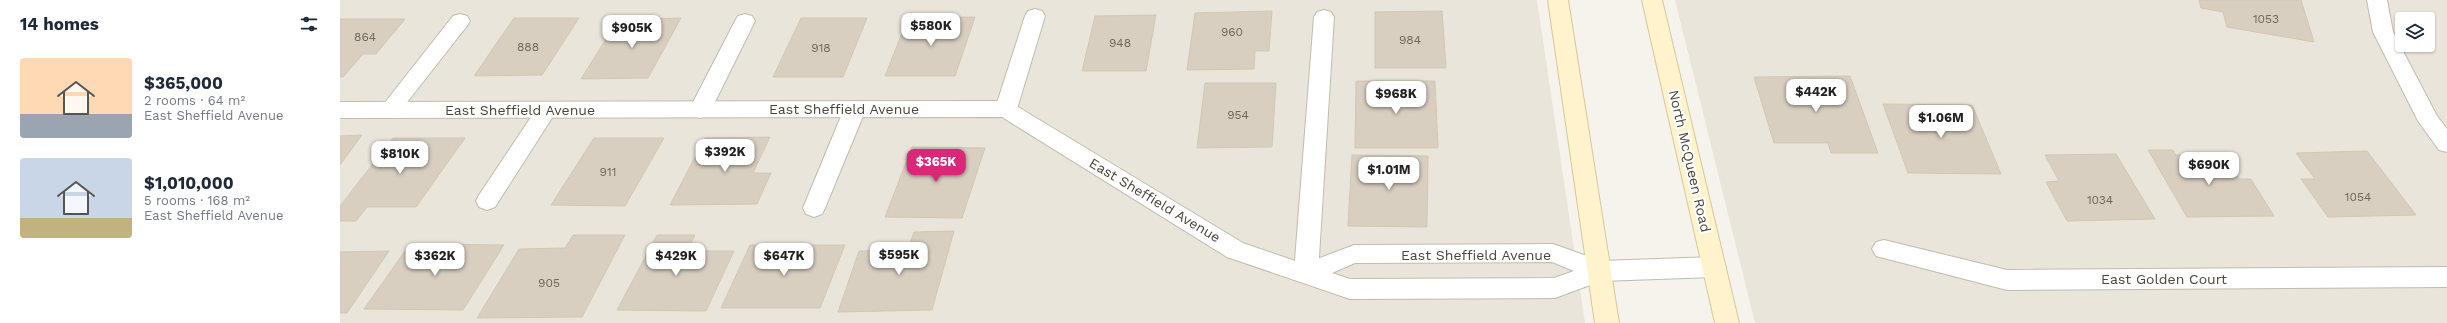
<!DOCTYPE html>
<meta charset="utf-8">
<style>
:root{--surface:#fff;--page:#f2f2f3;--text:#1f2937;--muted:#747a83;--accent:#db2777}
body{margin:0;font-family:"Work Sans",sans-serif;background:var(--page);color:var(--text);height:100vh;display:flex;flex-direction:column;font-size:15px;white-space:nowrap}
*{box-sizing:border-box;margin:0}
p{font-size:13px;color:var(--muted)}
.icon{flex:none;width:22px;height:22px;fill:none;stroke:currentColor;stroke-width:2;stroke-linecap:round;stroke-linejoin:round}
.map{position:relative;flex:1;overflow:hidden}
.sheet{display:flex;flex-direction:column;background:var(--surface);width:340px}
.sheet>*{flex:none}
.controls{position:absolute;left:2055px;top:12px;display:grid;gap:8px}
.controls a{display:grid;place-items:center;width:40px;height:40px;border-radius:4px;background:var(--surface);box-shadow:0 1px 3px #0004;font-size:20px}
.price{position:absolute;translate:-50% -34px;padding:0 9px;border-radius:8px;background:#fff;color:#222;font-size:13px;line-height:26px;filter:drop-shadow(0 1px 2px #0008)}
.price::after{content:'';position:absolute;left:50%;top:24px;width:12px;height:9px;margin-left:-6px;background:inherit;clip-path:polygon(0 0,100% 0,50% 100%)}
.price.active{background:var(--accent);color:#fff}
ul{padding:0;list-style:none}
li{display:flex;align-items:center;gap:12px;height:100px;padding:0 20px}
li span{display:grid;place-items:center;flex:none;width:112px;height:80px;border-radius:4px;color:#555}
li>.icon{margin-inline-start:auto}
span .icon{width:48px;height:48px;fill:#fffc;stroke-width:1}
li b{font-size:17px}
h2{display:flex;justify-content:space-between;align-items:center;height:48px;padding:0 20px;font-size:17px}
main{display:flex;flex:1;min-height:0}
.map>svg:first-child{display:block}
</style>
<main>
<section class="sheet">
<h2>14 homes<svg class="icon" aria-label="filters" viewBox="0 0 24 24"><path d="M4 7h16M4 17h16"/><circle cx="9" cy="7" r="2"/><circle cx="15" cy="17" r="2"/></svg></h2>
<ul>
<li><span style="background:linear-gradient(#ffd9b3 70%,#9aa5b1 0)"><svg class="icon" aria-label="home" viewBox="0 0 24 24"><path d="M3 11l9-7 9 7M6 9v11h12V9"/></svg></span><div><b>$365,000</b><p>2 rooms · 64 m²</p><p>East Sheffield Avenue</p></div></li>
<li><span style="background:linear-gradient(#c9d6e8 75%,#c2b280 0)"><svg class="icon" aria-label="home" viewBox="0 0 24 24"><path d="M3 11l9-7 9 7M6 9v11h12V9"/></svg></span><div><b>$1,010,000</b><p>5 rooms · 168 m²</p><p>East Sheffield Avenue</p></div></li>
</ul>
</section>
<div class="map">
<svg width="2107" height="323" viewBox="0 0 2107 323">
<rect width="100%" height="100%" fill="#f6f3ec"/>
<path fill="#eae5da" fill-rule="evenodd" d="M0 0H1197L1245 323H0Z
M1335 0H2107V323H1415ZM2062 19H2088V45H2062Z"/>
<path fill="#d8cfc1" stroke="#d3c7b4" d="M1859 0H1961L1974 42 1887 27 1883 12 1861 8Z
M932 11 929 51H915L914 69 847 70 855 13Z
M1102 11 1106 68H1035V12Z
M816 15 806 71H742L755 16Z
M635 17 615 76H545L568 18Z
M174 18H239L202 75 134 76Z
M341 18 308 78 241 79 278 20Z
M461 18H527L503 77H433Z
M0 19H65L36 54H23L3 77H0Z
M1510 76 1538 153H1491L1488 143H1434L1414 77Z
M1016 81H1095L1098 148H1015Z
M865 83H936L932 147 857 148Z
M1543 104 1632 105 1661 174 1568 173Z
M22 135 0 165V136Z
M430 137 413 173H431L417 204 330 205 365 138Z
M53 138H125L76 207H27L16 221H0V206Z
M254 138H324L285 206 211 205Z
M572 147 645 148 622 218 545 217Z
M1808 150H1833L1836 155 1883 154 1899 179H1911L1934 216 1847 217Z
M2027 151 2076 215 1988 217 1961 179H1975L1956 153Z
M1776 154 1815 219 1727 221 1706 182 1719 181 1705 155Z
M1012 155 1088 156 1087 227 1008 226Z
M614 231 592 310 498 312 519 251 568 250 574 232Z
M233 235H285L242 317 137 318 179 249 225 248Z
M317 235H355L347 251H394L366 311 277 310Z
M70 244 164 245 123 310 24 309Z
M410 245H505L480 308H381Z
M49 251 7 313H0V252Z"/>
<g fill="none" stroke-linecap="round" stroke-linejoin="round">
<g stroke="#c2bbae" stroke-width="2">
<path id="lane" d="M695 9 702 11 705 16 677 109 673 114 666 117 659 114 655 109 685 16 688 11Z
M984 10 991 12 994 17 978 273 974 280 966 283 958 280 954 273 974 17 977 12Z
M120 14 127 16 130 21 127 26 57 115 50 118 43 115 39 110 43 105 113 16Z
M405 14 412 16 415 21 371 110 367 115 360 118 353 115 349 110 395 21 398 16Z
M515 101 522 104 526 109 485 208 482 214 474 217 466 214 463 208 504 109 508 104Z
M206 102 213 105 217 110 155 207 147 210 139 207 136 201 139 195 199 105Z"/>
</g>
<g stroke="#c2bbae" stroke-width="2">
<path id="street" d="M2027 0H2047L2053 32 2097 116 2107 129V152L2099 150 2078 121 2033 32Z
M666 101 673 104 903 243 964 264 1014 245 1213 244 1261 261 1374 257 1382 260 1386 267 1382 274 1374 277 1261 281 1215 298 1010 299 887 257 662 117 0 118V102ZM1212 262 1234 271 1214 278 1010 279 992 273 1015 263Z
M1544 240 1667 270 2107 267V287L1667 290 1536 256 1532 249 1536 242Z"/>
</g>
<g stroke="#d6c79b" stroke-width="2">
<path id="secondary" d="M1208 0H1228L1279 323H1255Z
M1302 0H1322L1399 323H1375Z"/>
</g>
<use href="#lane" fill="#fff" fill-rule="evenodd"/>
<use href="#street" fill="#fff" fill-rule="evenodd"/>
<use href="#secondary" fill="#fff3cd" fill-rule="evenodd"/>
</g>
<g text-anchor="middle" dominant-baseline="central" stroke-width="4" stroke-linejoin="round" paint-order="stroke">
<g font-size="12" fill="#6e675b">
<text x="1926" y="19">1053</text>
<text x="892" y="32">960</text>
<text x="25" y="37">864</text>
<text x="1070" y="40">984</text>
<text x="780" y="43">948</text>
<text x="188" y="47">888</text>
<text x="481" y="48">918</text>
<text x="898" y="115">954</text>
<text x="268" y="172">911</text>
<text x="2018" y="197">1054</text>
<text x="1760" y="200">1034</text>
<text x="209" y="283">905</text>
</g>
<g font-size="14" fill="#4b4439" stroke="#fff">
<text x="504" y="109">East Sheffield Avenue</text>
<text x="180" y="110">East Sheffield Avenue</text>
<text transform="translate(1350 161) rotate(77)">North McQueen Road</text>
<text transform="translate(815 200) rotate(31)">East Sheffield Avenue</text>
<text x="1136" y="255">East Sheffield Avenue</text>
<text x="1824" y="279">East Golden Court</text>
</g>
</g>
</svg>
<div class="controls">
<a><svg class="icon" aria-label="layers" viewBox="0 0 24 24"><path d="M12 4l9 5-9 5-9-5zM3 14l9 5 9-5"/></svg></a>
</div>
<b class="price" style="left:591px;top:47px">$580K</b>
<b class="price" style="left:292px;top:49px">$905K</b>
<b class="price" style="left:1476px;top:113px">$442K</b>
<b class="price" style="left:1056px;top:115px">$968K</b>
<b class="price" style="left:1601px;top:139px">$1.06M</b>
<b class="price" style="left:385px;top:173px">$392K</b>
<b class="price" style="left:60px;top:175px">$810K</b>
<b class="price active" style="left:596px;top:183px">$365K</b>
<b class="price" style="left:1869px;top:186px">$690K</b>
<b class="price" style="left:1049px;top:191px">$1.01M</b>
<b class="price" style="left:559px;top:276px">$595K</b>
<b class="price" style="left:95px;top:277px">$362K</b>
<b class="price" style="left:336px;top:277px">$429K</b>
<b class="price" style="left:444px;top:277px">$647K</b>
</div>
</main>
